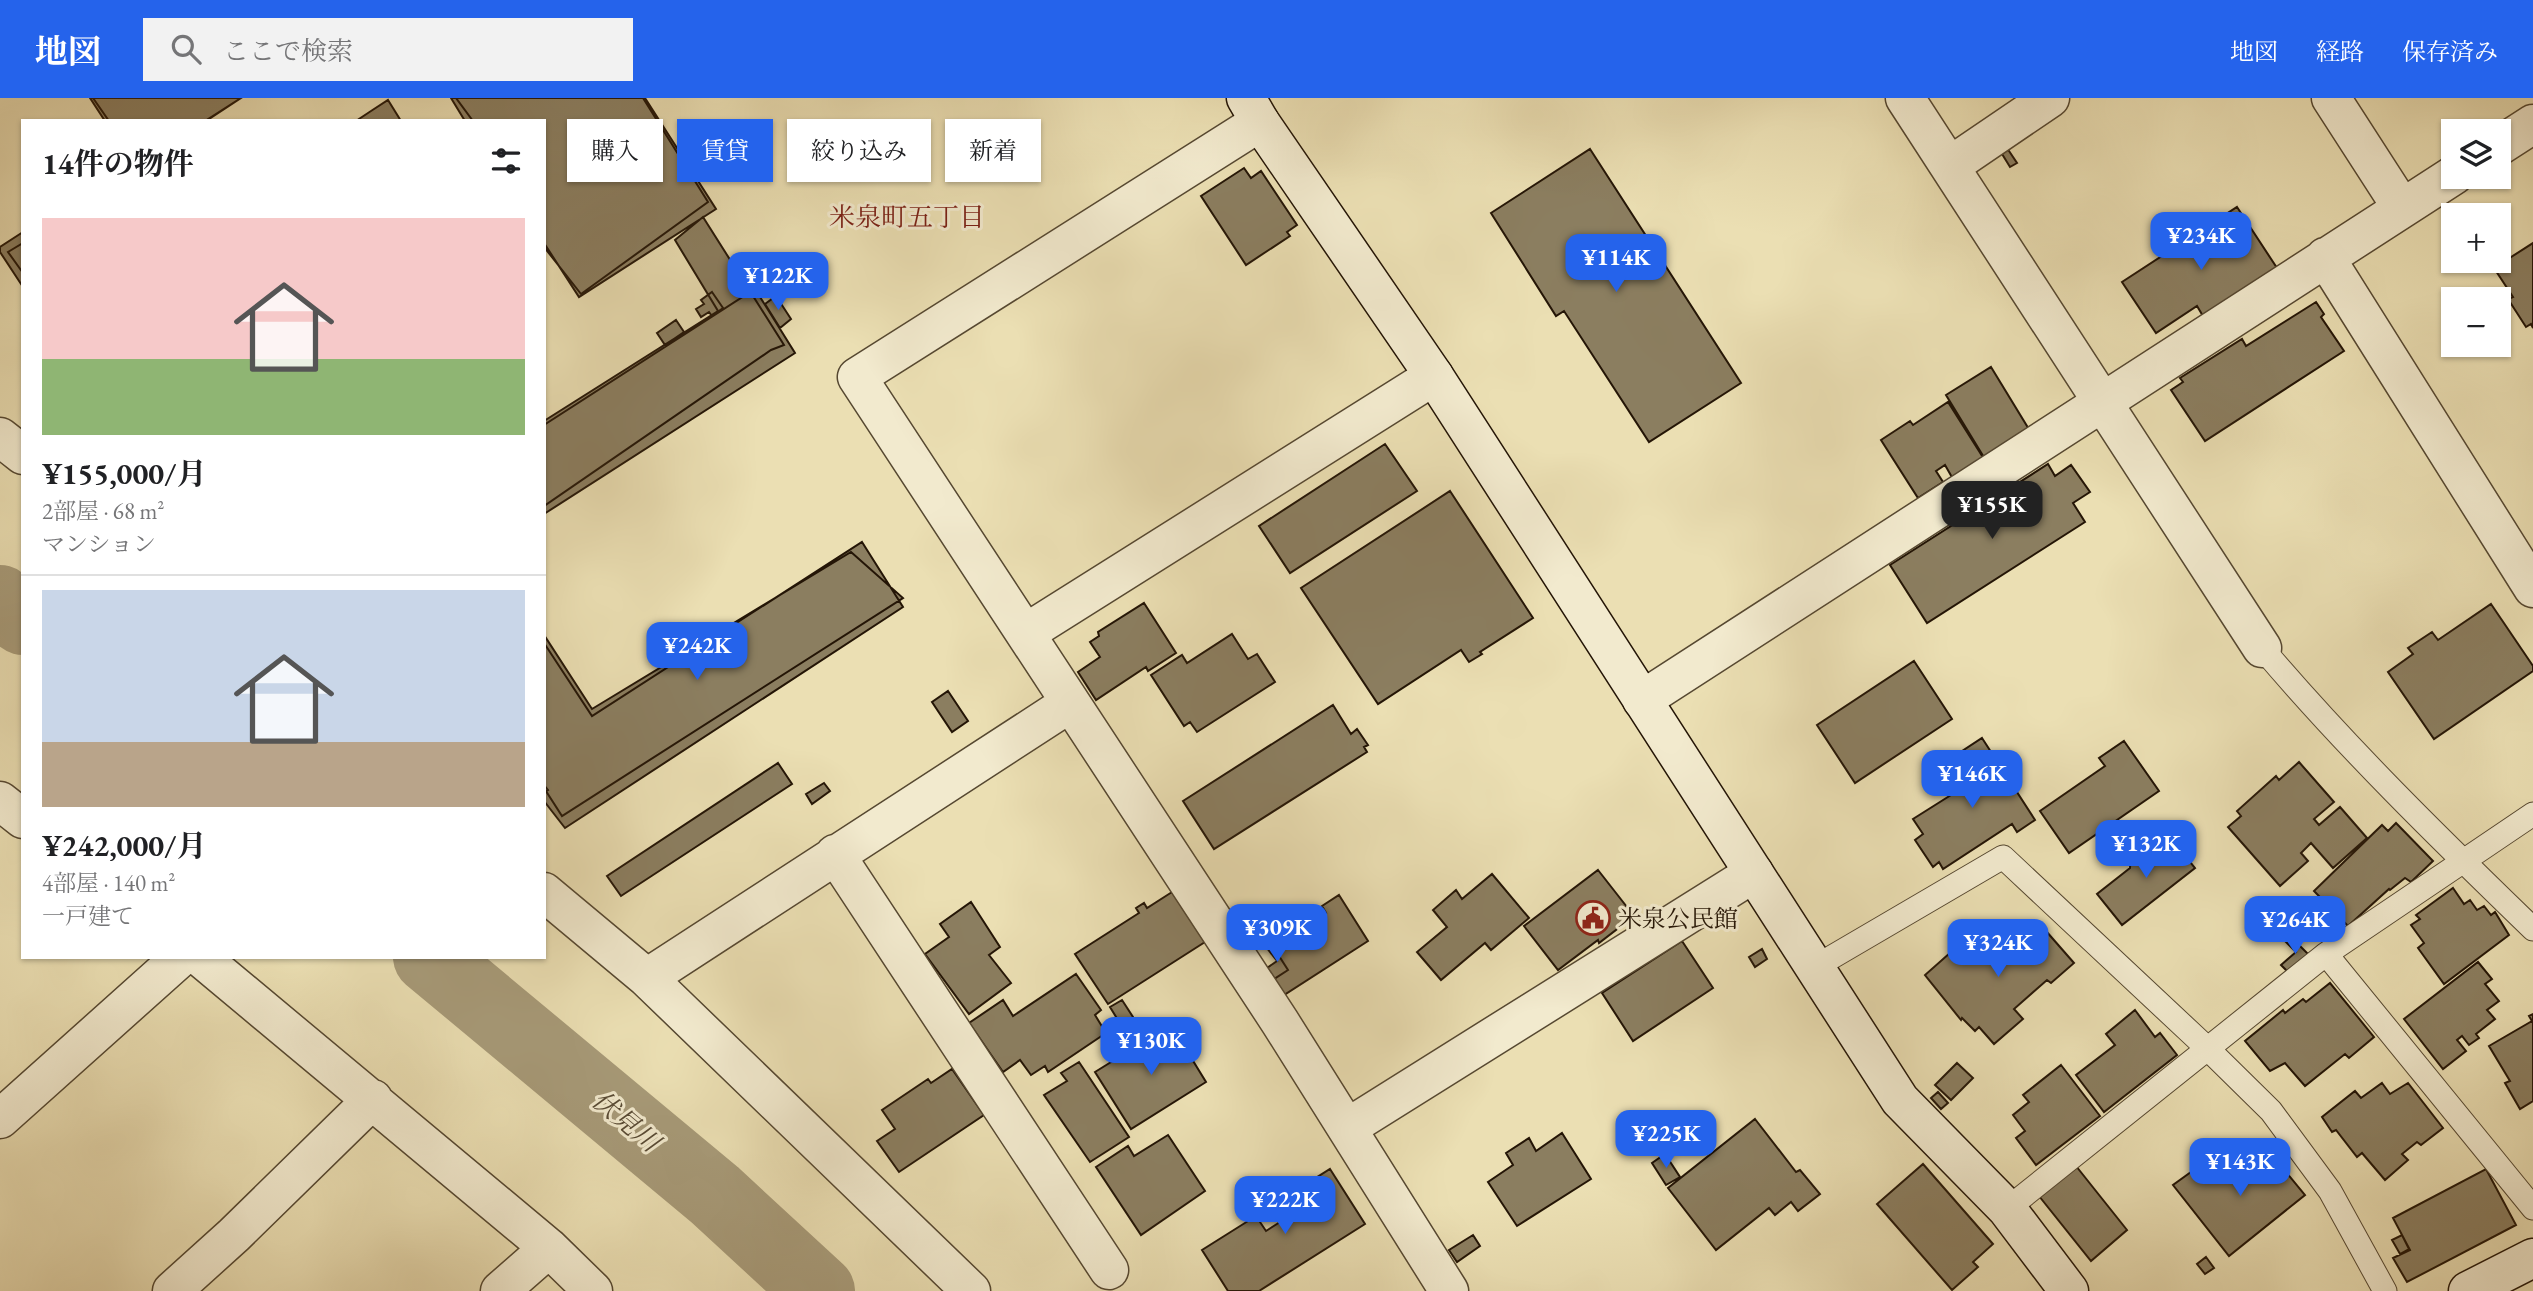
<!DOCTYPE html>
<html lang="ja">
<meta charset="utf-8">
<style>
:root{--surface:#fff;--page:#f2f2f2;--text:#202124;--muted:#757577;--line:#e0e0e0;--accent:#2563eb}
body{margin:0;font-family:"EB Garamond","Noto Serif JP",serif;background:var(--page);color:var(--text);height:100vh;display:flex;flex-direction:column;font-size:26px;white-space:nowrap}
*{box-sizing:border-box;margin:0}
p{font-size:23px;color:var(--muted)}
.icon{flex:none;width:38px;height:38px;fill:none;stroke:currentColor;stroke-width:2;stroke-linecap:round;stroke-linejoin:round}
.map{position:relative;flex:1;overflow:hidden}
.details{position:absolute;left:21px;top:21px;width:525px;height:840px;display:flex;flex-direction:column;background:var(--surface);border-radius:0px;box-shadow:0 2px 5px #0004}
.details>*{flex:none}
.top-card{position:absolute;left:567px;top:21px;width:665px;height:63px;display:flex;gap:14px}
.fabs{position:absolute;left:2441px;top:21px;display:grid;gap:14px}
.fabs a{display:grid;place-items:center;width:70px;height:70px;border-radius:0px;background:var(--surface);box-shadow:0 2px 5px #0004;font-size:35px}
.price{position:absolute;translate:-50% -60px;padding:0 16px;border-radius:14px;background:var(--accent);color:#fff;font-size:23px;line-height:46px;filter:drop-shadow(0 2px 4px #0008)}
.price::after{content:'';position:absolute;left:50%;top:42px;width:21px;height:16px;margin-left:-10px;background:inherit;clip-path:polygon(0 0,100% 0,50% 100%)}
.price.on{background:#222;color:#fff}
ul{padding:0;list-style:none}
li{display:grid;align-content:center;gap:14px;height:371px;padding:0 21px}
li+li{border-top:2px solid var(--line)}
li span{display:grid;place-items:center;height:217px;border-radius:0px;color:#555}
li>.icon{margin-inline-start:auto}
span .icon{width:126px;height:126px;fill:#fffc;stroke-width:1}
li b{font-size:30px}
h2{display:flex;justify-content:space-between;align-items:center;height:84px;padding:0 21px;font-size:30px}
.tag{padding:0 24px;border-radius:0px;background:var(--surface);box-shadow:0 2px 5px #0004;font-size:24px;line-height:63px}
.tag.on{background:var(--accent);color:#fff}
header{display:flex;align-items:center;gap:42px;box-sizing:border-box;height:98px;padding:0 35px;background:var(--accent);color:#fff}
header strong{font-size:33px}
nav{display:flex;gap:38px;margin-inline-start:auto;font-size:24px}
.search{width:490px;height:63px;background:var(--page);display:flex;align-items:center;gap:18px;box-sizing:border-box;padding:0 24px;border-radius:0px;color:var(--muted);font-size:26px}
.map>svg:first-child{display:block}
</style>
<header>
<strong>地図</strong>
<div class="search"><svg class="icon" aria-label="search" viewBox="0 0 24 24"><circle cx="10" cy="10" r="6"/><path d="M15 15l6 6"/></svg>ここで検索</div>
<nav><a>地図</a><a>経路</a><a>保存済み</a></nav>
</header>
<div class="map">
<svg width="2533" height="1193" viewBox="0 0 2533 1193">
<rect width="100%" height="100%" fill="#ebdfb3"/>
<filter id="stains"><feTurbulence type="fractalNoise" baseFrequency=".00286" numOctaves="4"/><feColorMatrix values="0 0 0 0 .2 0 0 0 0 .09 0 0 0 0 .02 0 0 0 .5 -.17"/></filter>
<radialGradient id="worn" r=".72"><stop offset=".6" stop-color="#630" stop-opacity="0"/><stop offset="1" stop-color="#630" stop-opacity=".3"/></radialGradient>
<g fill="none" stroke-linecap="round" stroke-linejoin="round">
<path stroke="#a79a78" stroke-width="72" d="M0 503 23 521
M429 859 715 1097 819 1193"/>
</g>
<path fill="#8b7e60" stroke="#241506" stroke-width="2" d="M90 0H241L205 23H105Z
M93 0H241L206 23H109Z
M451 0H645L716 111 579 199 544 145V23H465Z
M456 0H643L708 104 581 196 544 149V23H473Z
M388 2 401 23H356L371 13Z
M2005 47 2017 65 2010 69 1999 51Z
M1590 51 1741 285 1649 344 1564 213 1556 218 1491 115Z
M1244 70 1251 80 1261 73 1297 127 1287 134 1290 138 1246 167 1201 98Z
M2237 109 2277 170 2203 218 2197 208 2156 235 2122 184Z
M703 119 784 247 771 252 544 408V323L718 213 675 142Z
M23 134V189L0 154V149Z
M23 145V175L8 154Z
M2533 145V230L2531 226 2526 229 2508 201 2513 199 2494 170Z
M755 191 795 255 544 416V327Z
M712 194 723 210 712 218 709 214 701 219 696 211 704 206 701 202Z
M776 198 791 221 780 230 765 206Z
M2316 204 2324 216 2321 219 2344 253 2205 343 2171 292 2183 284 2180 280 2242 241 2246 248Z
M676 222 684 234 665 247 657 235Z
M1991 269 2030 333 1985 361 1946 297Z
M1948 304 1984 361 1953 381 1945 367 1936 373 1943 384 1918 400 1881 342 1910 323 1913 327Z
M1385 346 1417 393 1290 475 1259 428Z
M2048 366 2055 378 2071 367 2090 394 2073 405 2085 424 1927 525 1890 467Z
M1450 393 1533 520 1480 554 1482 556 1469 564 1461 552 1378 606 1301 490Z
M862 444 903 509 565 730 544 703V695L548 692 544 687V545L592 618Z
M851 454 903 500 562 718 544 690V537L592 611Z
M1144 505 1176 555 1148 573 1146 569 1096 602 1078 574 1100 559 1090 544 1099 538 1098 534Z
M2491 506 2533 568V573L2434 641 2388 574 2413 556 2408 550 2432 534 2438 542Z
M1232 536 1248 561 1257 556 1275 584 1197 634 1190 624 1184 628 1151 577 1182 557 1187 565Z
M1914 563 1952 621 1855 685 1817 627Z
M948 593 968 623 952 634 932 604Z
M1333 607 1351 636 1357 631 1368 647 1364 649 1367 654 1214 751 1183 703Z
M1982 640 2035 722 2017 734 2012 726 1943 771 1939 764 1933 769 1915 742 1923 736 1913 721 1970 685 1953 659Z
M1982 640 2035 722 2017 734 2012 726 1943 771 1939 764 1933 769 1915 742 1923 736 1913 721 1970 685 1953 659Z
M2124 643 2159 693 2069 755 2040 713 2105 668 2099 660Z
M2299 664 2334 704 2314 721 2319 727 2340 709 2367 740 2333 770 2311 745 2301 755 2308 763 2280 788 2228 729 2241 718 2237 713 2276 678 2279 682Z
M778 665 792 686 621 798 607 778Z
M824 685 830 693 812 706 806 696Z
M2396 725 2433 763 2411 784 2405 780 2390 792 2389 791 2348 828 2314 793 2382 727 2388 733Z
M2170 739 2195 770 2122 827 2097 796 2130 770 2131 753 2149 755Z
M1598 772 1634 818 1599 845 1598 842 1558 872 1524 828Z
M1492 776 1529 820 1491 852 1485 845 1441 882 1417 854 1447 829 1433 812 1456 792 1462 801Z
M2453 790 2464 806 2470 802 2477 812 2484 808 2491 817 2495 814 2509 837 2444 886 2418 850 2424 845 2411 827 2420 821 2416 817Z
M1172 794 1205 844 1108 906 1075 856 1139 815 1136 810 1144 805 1147 810Z
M1339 797 1368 843 1284 897 1274 881 1288 872 1272 847 1306 824 1308 827 1326 815 1322 808Z
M971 804 1000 849 989 857 1011 885 969 916 925 856 949 839 940 826Z
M2009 823 2030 847 2046 833 2074 865 2051 885 2047 882 2014 911 2023 921 1994 946 1979 929 1975 933 1962 920 1961 922 1925 877 1959 847 1969 859Z
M2290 838 2309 857 2290 876 2281 867 2296 854 2285 843Z
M1682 843 1713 890 1633 943 1602 895Z
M1272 847 1288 872 1274 881 1267 870 1277 863 1267 850Z
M1762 851 1767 861 1755 869 1749 859Z
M2478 864 2492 881 2485 886 2499 903 2487 912 2495 921 2476 936 2479 940 2469 947 2462 938 2457 942 2466 953 2443 971 2404 921Z
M1076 876 1101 912 1095 917 1106 935 1048 974 1045 968 1031 977 1020 962 1003 974 969 925 1003 902 1013 918Z
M1076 876 1101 912 1095 917 1106 935 1048 974 1045 968 1031 977 1020 962 1003 974 969 925 1003 902 1013 918Z
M2330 885 2374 939 2349 960 2345 956 2305 988 2285 965 2270 973 2245 943 2283 912 2285 915 2303 901 2306 904Z
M1122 902 1133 919 1121 927 1110 909Z
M2135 912 2155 939 2160 935 2177 957 2104 1014 2076 977 2115 947 2106 936Z
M2533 916V1003L2520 1011 2505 985 2510 983 2489 948 2532 923 2529 918Z
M1171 927 1206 984 1131 1031 1095 974Z
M1079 964 1129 1039 1090 1064 1044 997 1067 983 1061 975Z
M1957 965 1973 980 1951 1002 1935 987Z
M2061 967 2100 1018 2036 1067 2016 1040 2025 1033 2013 1017 2029 1004 2023 997Z
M952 971 984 1017 899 1074 877 1043 895 1031 882 1012 928 981 931 985Z
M2382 985 2390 996 2408 985 2443 1030 2421 1047 2417 1044 2402 1056 2408 1062 2385 1082 2362 1055 2357 1059 2336 1032 2332 1034 2322 1019 2355 993 2361 1000Z
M1938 994 1948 1005 1941 1011 1931 1000Z
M1755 1021 1796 1074 1800 1072 1820 1096 1798 1113 1791 1104 1775 1117 1769 1110 1716 1152 1668 1090Z
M1562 1035 1591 1081 1517 1128 1488 1084 1513 1067 1506 1055 1529 1040 1536 1053Z
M1168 1037 1205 1093 1141 1137 1096 1069 1128 1048 1134 1058Z
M2262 1045 2305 1097 2229 1158 2173 1087 2202 1066 2216 1082Z
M1665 1056 1680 1079 1666 1087 1652 1065Z
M1923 1066 1993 1146 1973 1164 1978 1169 1952 1192 1877 1106Z
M2076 1068 2127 1132 2091 1163 2039 1098Z
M1330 1071 1365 1126 1259 1193H1228L1202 1152 1256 1118 1266 1133 1280 1124 1270 1109Z
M2486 1071 2516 1127 2407 1184 2393 1160 2410 1152 2393 1120Z
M1473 1137 1480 1148 1457 1164 1449 1152Z
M2402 1137 2409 1151 2400 1156 2392 1142Z
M2206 1159 2214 1170 2205 1176 2197 1166Z"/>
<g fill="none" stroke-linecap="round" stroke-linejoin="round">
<g stroke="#564831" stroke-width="25">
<path id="lane" d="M2262 550C2346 649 2439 740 2533 831
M2533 716 2326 856 2533 1110
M1815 869 2003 759 2208 951 2271 1013 2330 1093 2385 1193
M2007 1111 2326 856"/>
</g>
<g stroke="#564831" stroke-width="41">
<path id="street" d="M1905 0 2262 550
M2331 0 2402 110
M1260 24 857 279 1280 924 1449 1193
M2499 48 2533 26
M1950 68 2050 0
M2325 159 2533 490
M0 339 23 357
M1026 535 1434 278
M1642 602 2454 77
M0 703 23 721
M835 756 1109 1172
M544 794 647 880 1070 605
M200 859 549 1150 593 1193
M647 880 971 1193
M0 1021 181 859
M1347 1030 1754 775
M172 1193 234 1137 373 1001
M500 1193 549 1150"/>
</g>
<g stroke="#241506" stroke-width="41">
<path id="secondary" d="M1246 0 1260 24 1434 278 1900 1002 2007 1111 2069 1193
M2468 1193 2533 1160"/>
</g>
<use href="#lane" stroke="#f2eace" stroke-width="23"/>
<use href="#street" stroke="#f2eace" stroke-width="38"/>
<use href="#secondary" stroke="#f2eace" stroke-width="38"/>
</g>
<defs>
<g id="civic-ring" transform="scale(1.75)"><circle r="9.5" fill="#f2eace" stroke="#8f2418" stroke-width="1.5"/><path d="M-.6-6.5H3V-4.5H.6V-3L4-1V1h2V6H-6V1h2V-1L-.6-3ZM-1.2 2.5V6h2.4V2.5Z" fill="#8f2418"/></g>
</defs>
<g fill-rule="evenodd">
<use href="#civic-ring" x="1593" y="820"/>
</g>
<g text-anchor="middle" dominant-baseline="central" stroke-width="6" stroke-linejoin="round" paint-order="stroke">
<g font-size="24" fill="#241506" stroke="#f2eace" text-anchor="start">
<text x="1618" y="820">米泉公民館</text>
</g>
<g font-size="26" fill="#7a1f14" stroke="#f2eace">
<text x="907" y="119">米泉町五丁目</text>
</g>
<g font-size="26" font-style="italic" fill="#584a34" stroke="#f2eace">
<text transform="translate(626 1023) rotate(40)">伏見川</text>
</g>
</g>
<rect width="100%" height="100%" filter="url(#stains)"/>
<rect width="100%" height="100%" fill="url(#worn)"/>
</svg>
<div class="fabs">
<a><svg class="icon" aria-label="layers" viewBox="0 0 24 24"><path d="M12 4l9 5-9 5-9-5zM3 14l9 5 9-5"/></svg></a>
<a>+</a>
<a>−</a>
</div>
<b class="price" style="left:2201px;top:174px">¥234K</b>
<b class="price" style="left:1616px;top:196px">¥114K</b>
<b class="price" style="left:778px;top:214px">¥122K</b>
<b class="price on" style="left:1992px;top:443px">¥155K</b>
<b class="price" style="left:697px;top:584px">¥242K</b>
<b class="price" style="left:1972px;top:712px">¥146K</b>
<b class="price" style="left:2146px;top:782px">¥132K</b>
<b class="price" style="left:2295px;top:858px">¥264K</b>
<b class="price" style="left:1277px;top:866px">¥309K</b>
<b class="price" style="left:1998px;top:881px">¥324K</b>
<b class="price" style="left:1151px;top:979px">¥130K</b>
<b class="price" style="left:1666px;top:1072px">¥225K</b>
<b class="price" style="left:2240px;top:1100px">¥143K</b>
<b class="price" style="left:1285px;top:1138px">¥222K</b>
<div class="top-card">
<a class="tag">購入</a>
<a class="tag on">賃貸</a>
<a class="tag">絞り込み</a>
<a class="tag">新着</a>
</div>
<section class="details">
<h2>14件の物件<svg class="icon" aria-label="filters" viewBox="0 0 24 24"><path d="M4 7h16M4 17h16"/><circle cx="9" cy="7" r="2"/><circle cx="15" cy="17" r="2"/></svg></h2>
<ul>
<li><span style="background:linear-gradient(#f6c9c9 65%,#8fb573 0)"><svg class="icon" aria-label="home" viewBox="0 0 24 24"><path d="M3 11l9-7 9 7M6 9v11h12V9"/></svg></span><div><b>¥155,000/月</b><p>2部屋 · 68 m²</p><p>マンション</p></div></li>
<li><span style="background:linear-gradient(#c9d6e8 70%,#b9a48a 0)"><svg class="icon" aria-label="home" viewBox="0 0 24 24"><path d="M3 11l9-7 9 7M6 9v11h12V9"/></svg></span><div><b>¥242,000/月</b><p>4部屋 · 140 m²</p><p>一戸建て</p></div></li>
</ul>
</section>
</div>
